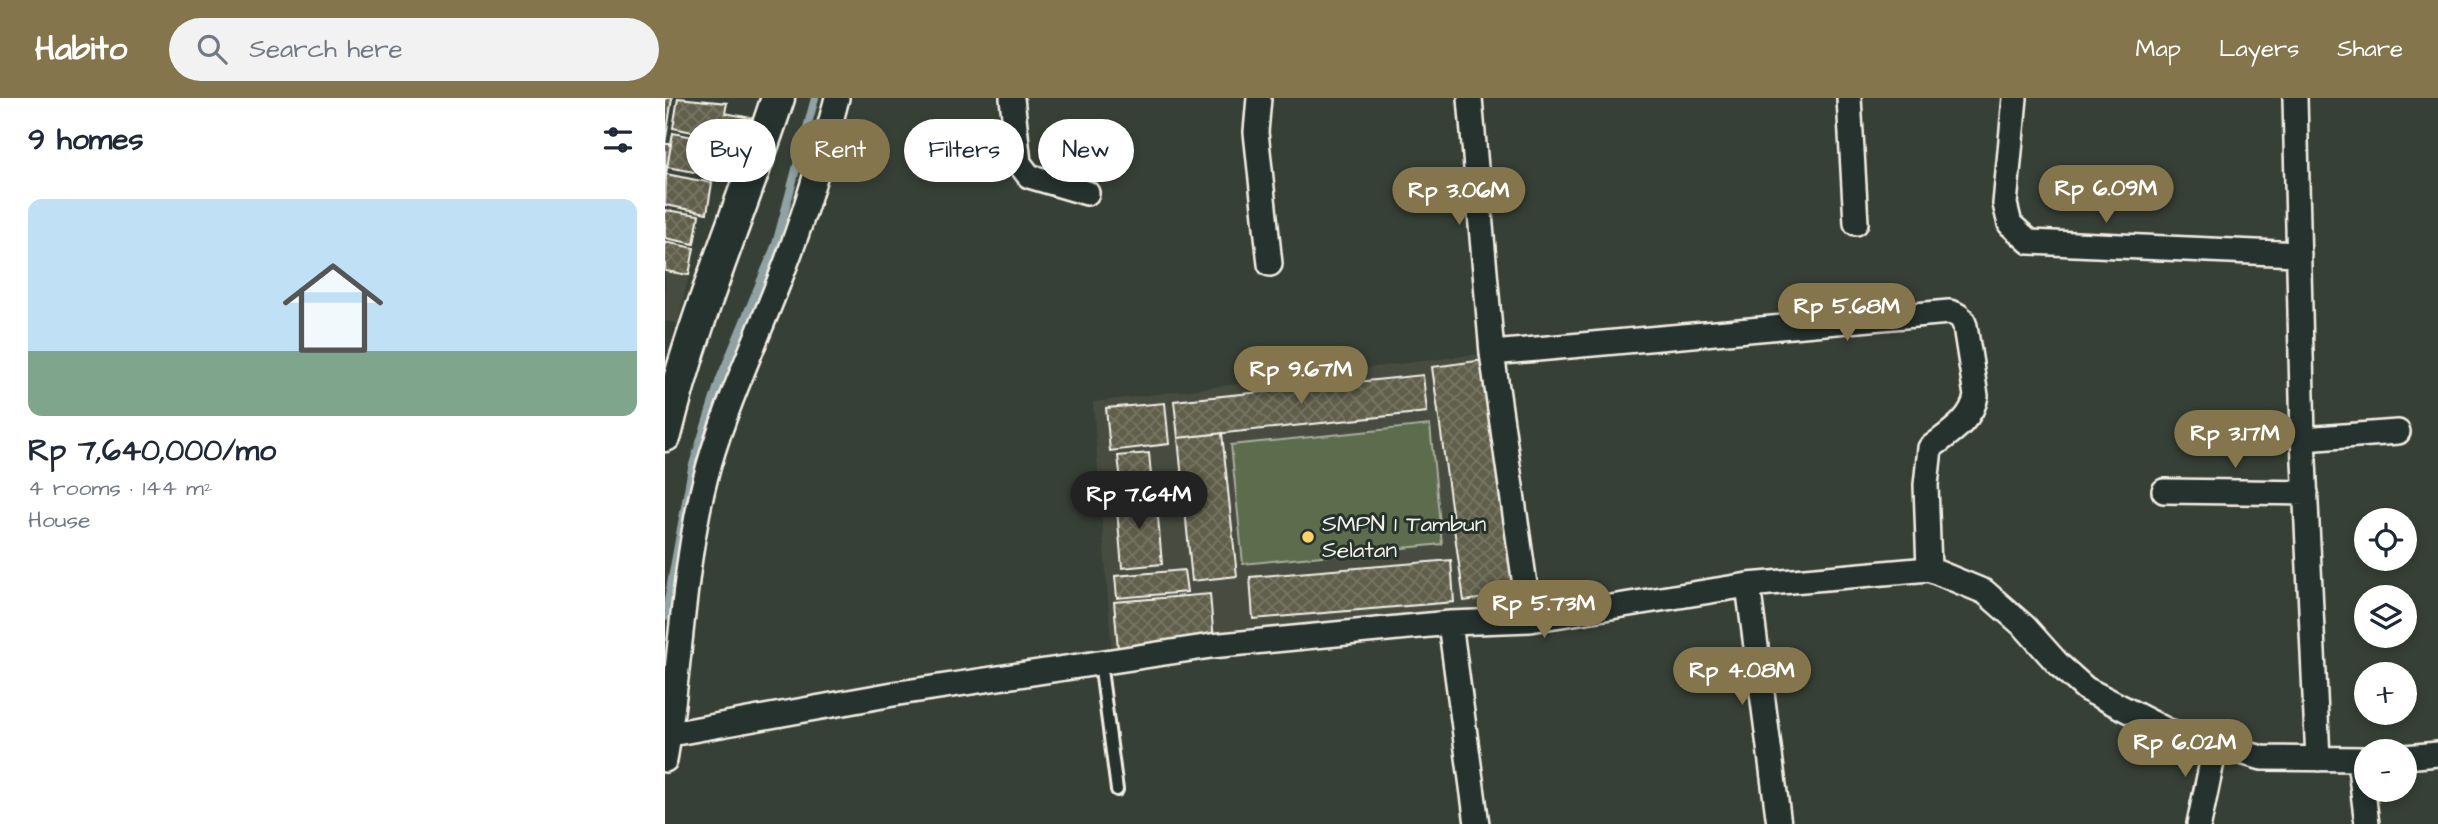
<!DOCTYPE html>
<meta charset="utf-8">
<style>
:root{--surface:#fff;--page:#f2f2f3;--text:#1f2937;--muted:#747a83;--accent:#84754c}
body{margin:0;font-family:"Architects Daughter",sans-serif;background:var(--page);color:var(--text);height:100vh;display:flex;flex-direction:column;font-size:26px;white-space:nowrap}
*{box-sizing:border-box;margin:0}
p{font-size:23px;color:var(--muted)}
.icon{flex:none;width:38px;height:38px;fill:none;stroke:currentColor;stroke-width:2;stroke-linecap:round;stroke-linejoin:round}
.map{position:relative;flex:1;overflow:hidden}
.panel{display:flex;flex-direction:column;background:var(--surface);width:665px}
.panel>*{flex:none}
.guide{position:absolute;left:21px;top:21px;width:665px;height:63px;display:flex;gap:14px}
.controls{position:absolute;left:1689px;top:410px;display:grid;gap:14px}
.controls a{display:grid;place-items:center;width:63px;height:63px;border-radius:50%;background:var(--surface);box-shadow:0 4px 10px #0003;font-size:35px}
.price{position:absolute;translate:-50% -60px;padding:0 16px;border-radius:24px;background:var(--accent);color:#fff;font-size:23px;line-height:46px;filter:drop-shadow(0 2px 4px #0008)}
.price::after{content:'';position:absolute;left:50%;top:42px;width:21px;height:16px;margin-left:-10px;background:inherit;clip-path:polygon(0 0,100% 0,50% 100%)}
.price.current{background:#222;color:#fff}
ul{padding:0;list-style:none}
li{display:grid;align-content:center;gap:14px;height:371px;padding:0 28px}
li span{display:grid;place-items:center;height:217px;border-radius:14px;color:#555}
li>.icon{margin-inline-start:auto}
span .icon{width:126px;height:126px;fill:#fffc;stroke-width:1}
li b{font-size:30px}
h2{display:flex;justify-content:space-between;align-items:center;height:84px;padding:0 28px;font-size:30px}
.tag{padding:0 24px;border-radius:32px;background:var(--surface);box-shadow:0 4px 10px #0003;font-size:24px;line-height:63px}
.tag.current{background:var(--accent);color:#fff}
header{display:flex;align-items:center;gap:42px;box-sizing:border-box;height:98px;padding:0 35px;background:var(--accent);color:#fff}
header strong{font-size:33px}
nav{display:flex;gap:38px;margin-inline-start:auto;font-size:24px}
.search{width:490px;height:63px;background:var(--page);display:flex;align-items:center;gap:18px;box-sizing:border-box;padding:0 24px;border-radius:38px;color:var(--muted);font-size:26px}
main{display:flex;flex:1;min-height:0}
.map>svg:first-child{display:block}
</style>
<header>
<strong>Habito</strong>
<div class="search"><svg class="icon" aria-label="search" viewBox="0 0 24 24"><circle cx="10" cy="10" r="6"/><path d="M15 15l6 6"/></svg>Search here</div>
<nav><a>Map</a><a>Layers</a><a>Share</a></nav>
</header>
<main>
<section class="panel">
<h2>9 homes<svg class="icon" aria-label="filters" viewBox="0 0 24 24"><path d="M4 7h16M4 17h16"/><circle cx="9" cy="7" r="2"/><circle cx="15" cy="17" r="2"/></svg></h2>
<ul>
<li><span style="background:linear-gradient(#bfe0f5 70%,#7fa58c 0)"><svg class="icon" aria-label="home" viewBox="0 0 24 24"><path d="M3 11l9-7 9 7M6 9v11h12V9"/></svg></span><div><b>Rp 7,640,000/mo</b><p>4 rooms · 144 m²</p><p>House</p></div></li>
</ul>
</section>
<div class="map">
<svg width="1773" height="726" viewBox="0 0 1773 726">
<defs>
<pattern id="building-cross-hatch" width="8" height="8" patternUnits="userSpaceOnUse" patternTransform="scale(1.75)"><rect width="8" height="8" fill="#605f4b"/><path d="M0 0l8 8M0 8l8-8" fill="none" stroke="#777665"/></pattern>
</defs>
<rect width="100%" height="100%" fill="#374036"/>
<filter id="ink" filterUnits="userSpaceOnUse"><feTurbulence type="fractalNoise" baseFrequency=".0143" numOctaves="2"/><feDisplacementMap in="SourceGraphic" scale="14" xChannelSelector="R" yChannelSelector="G"/><feConvolveMatrix kernelMatrix="1 2 1 2 8 2 1 2 1" color-interpolation-filters="sRGB"/></filter>
<g filter="url(#ink)">
<path fill="#474c3f" d="M0 173 24 177 13 225 0 223Z
M822 255 858 509 564 539 447 556 428 304Z"/>
<path fill="#5d6c4e" stroke="#a8ae9b" stroke-width="2" d="M765 327 777 446 578 466 566 347Z"/>
<g fill="none" stroke-linecap="round" stroke-linejoin="round">
<path stroke="#91a2a4" stroke-width="8" d="M0 519 27 370 55 281 111 146 150 0"/>
</g>
<path fill="url(#building-cross-hatch)" stroke="#f4f1e8" stroke-width="2" d="M0 0H7L0 46Z
M13 0 62 5 60 15 86 20 76 44 8 30Z
M8 35 58 45 51 78 2 69Z
M0 46H6L0 82Z
M1 76 47 85 42 115 0 107Z
M0 112 34 117 29 146 0 140Z
M0 144 29 150 24 177 0 173Z
M819 262 852 496 799 503 767 269Z
M758 277 762 314 513 340 509 303Z
M500 305 504 346 445 353 441 310Z
M557 335 572 478 527 483 513 340Z
M484 355 487 389 457 392 453 358Z
M491 396 497 466 457 470 451 400Z
M786 462 789 504 588 521 585 479Z
M519 472 522 494 452 500 450 478Z
M545 496 549 543 453 551 449 504Z"/>
<g fill="none" stroke-linecap="round" stroke-linejoin="round">
<g stroke="#f4f1e8" stroke-width="16">
<path id="lane" d="M435 564 452 692"/>
</g>
<g stroke="#f4f1e8" stroke-width="28">
<path id="street" d="M347 0 354 65 364 78 422 95
M594 0 591 34 605 166
M805 0 827 255 865 522
M1184 0 1191 125
M1350 0 1340 106 1345 126 1365 144 1634 156
M1630 0 1638 341 1653 661
M827 255 1284 214C1293 216 1297 219 1300 228L1311 298C1307 323 1283 336 1265 350L1261 387 1264 471
M1638 341 1733 334
M1499 393 1641 395
M1083 487 1114 726
M785 525 812 726
M0 637 234 595 546 548 785 525 865 522 1083 487 1264 471 1320 494 1360 529 1394 567 1421 591 1503 633 1597 660 1701 661
M1740 659 1773 656
M0 662C17 564 17 463 44 367 63 301 94 237 118 173 140 117 157 58 172 0
M1694 662 1702 726
M1534 726 1551 645"/>
</g>
<g stroke="#f4f1e8" stroke-width="37">
<path id="secondary" d="M0 337C28 221 76 113 113 0"/>
</g>
<use href="#lane" stroke="#26332d" stroke-width="10"/>
<use href="#street" stroke="#26332d" stroke-width="23"/>
<use href="#secondary" stroke="#26332d" stroke-width="32"/>
</g>
</g>
<circle fill="#ffd166" stroke="#26332d" stroke-width="2.5" cx="643" cy="439" r="7"/>
<g text-anchor="middle" dominant-baseline="central" stroke-width="6" stroke-linejoin="round" paint-order="stroke">
<g font-size="23" fill="#f4f1e8" stroke="#26332d" text-anchor="start">
<text x="657" y="426">SMPN 1 Tambun<tspan x="657" dy="26">Selatan</tspan></text>
</g>
</g>
</svg>
<div class="controls">
<a><svg class="icon" aria-label="locate" viewBox="0 0 24 24"><circle cx="12" cy="12" r="6"/><path d="M12 2v4M12 18v4M2 12h4M18 12h4"/></svg></a>
<a><svg class="icon" aria-label="layers" viewBox="0 0 24 24"><path d="M12 4l9 5-9 5-9-5zM3 14l9 5 9-5"/></svg></a>
<a>+</a>
<a>−</a>
</div>
<b class="price" style="left:1441px;top:127px">Rp 6.09M</b>
<b class="price" style="left:794px;top:129px">Rp 3.06M</b>
<b class="price" style="left:1182px;top:245px">Rp 5.68M</b>
<b class="price" style="left:636px;top:308px">Rp 9.67M</b>
<b class="price" style="left:1570px;top:372px">Rp 3.17M</b>
<b class="price current" style="left:474px;top:433px">Rp 7.64M</b>
<b class="price" style="left:879px;top:542px">Rp 5.73M</b>
<b class="price" style="left:1077px;top:609px">Rp 4.08M</b>
<b class="price" style="left:1520px;top:681px">Rp 6.02M</b>
<div class="guide">
<a class="tag">Buy</a>
<a class="tag current">Rent</a>
<a class="tag">Filters</a>
<a class="tag">New</a>
</div>
</div>
</main>
